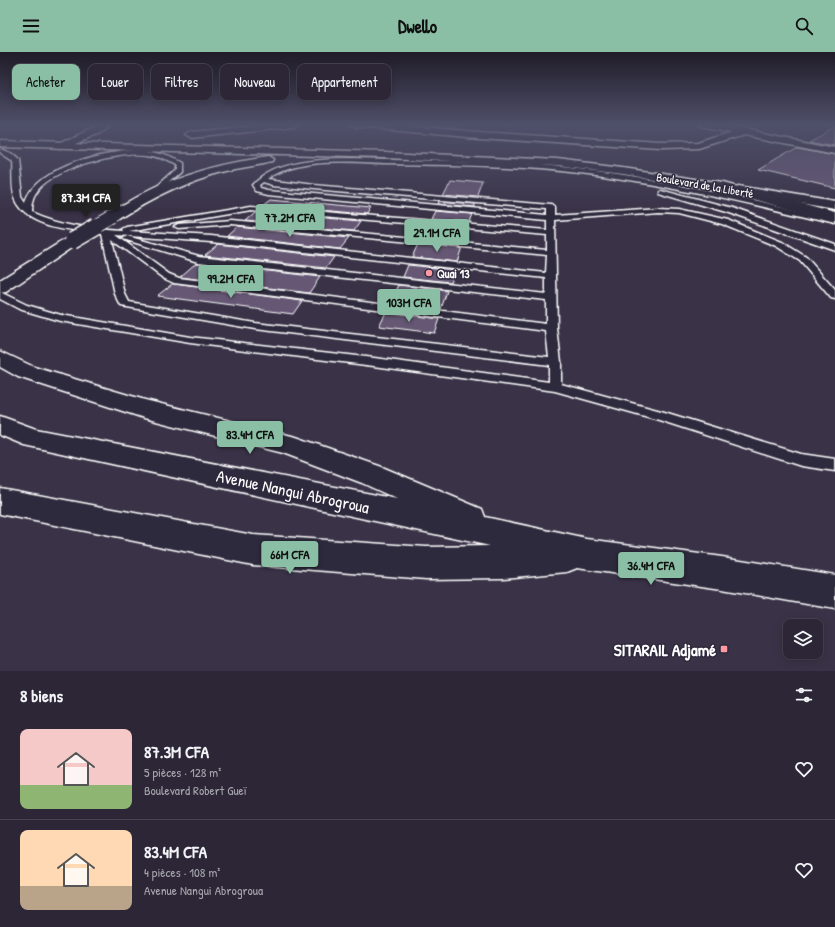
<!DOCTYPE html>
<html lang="fr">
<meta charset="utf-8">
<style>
:root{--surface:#2c2636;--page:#342e3e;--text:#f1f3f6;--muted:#a6a5ad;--line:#484351;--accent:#8abfa5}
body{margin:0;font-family:"Patrick Hand",sans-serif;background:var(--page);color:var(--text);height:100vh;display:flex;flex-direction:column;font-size:15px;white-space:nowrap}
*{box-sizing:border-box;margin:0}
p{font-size:13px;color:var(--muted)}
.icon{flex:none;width:22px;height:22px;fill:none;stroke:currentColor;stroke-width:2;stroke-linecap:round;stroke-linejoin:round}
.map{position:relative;height:619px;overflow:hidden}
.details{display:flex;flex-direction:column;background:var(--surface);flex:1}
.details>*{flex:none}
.hud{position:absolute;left:12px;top:12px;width:400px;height:36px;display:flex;gap:8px}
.tools{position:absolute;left:783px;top:567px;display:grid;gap:8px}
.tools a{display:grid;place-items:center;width:40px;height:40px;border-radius:8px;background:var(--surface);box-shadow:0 2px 10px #0003,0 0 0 1px var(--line);font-size:20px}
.price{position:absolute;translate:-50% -34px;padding:0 9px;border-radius:4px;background:var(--accent);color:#111;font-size:13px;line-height:26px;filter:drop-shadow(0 1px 2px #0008)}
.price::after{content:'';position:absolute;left:50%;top:24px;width:12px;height:9px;margin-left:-6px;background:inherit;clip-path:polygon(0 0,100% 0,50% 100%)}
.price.on{background:#222;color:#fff}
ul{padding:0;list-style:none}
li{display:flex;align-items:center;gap:12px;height:100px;padding:0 20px}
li+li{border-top:1px solid var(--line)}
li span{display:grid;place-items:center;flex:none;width:112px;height:80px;border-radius:8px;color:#555}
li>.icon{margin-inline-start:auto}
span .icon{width:48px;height:48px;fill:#fffc;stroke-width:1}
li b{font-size:17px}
h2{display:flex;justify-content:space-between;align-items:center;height:48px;padding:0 20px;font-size:17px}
.pill{padding:0 14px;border-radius:8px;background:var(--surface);box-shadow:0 2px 10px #0003,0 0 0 1px var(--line);font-size:14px;line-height:36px}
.pill.on{background:var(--accent);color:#111}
header{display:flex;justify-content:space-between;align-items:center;height:52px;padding:0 20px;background:var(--accent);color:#111;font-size:18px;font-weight:700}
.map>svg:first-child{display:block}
</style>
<header><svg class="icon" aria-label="menu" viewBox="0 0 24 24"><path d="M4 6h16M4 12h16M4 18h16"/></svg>Dwello<svg class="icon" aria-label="search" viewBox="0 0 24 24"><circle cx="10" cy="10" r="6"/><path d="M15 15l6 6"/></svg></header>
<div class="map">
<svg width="835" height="619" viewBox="0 0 835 619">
<rect width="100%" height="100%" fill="#3a3348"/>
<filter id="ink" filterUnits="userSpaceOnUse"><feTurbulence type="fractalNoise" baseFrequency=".025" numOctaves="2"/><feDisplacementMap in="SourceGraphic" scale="8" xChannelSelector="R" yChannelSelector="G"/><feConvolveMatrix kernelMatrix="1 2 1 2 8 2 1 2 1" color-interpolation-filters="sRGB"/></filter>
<g filter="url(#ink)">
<path fill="#665874" stroke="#fff" d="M835 74V93L809 88Z
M797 95 835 102V136L758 118Z
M450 128 483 131 478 145 443 142Z
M271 147 371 156 367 162 263 153Z
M439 149 475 152V155L438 152Z
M435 159 472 162 469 170 431 167Z
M255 160 361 169 354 179 245 169Z
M427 174 467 178 463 189 422 185Z
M237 175 349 186 340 197 227 184Z
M218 192 334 205 326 216 205 203Z
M418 192 461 196V198L457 210 412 205Z
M196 211H198L320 225 309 241 180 225Z
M408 213 455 218 450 230 403 225Z
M172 232H174L302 249 293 262 157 244Z
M399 233 447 239 441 257 390 251Z
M386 260 439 267 434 281 379 274Z"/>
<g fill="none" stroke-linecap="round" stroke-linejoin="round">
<g stroke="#fff" stroke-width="3">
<path id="service" d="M0 97 10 101 18 108 22 145 26 151C35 113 115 95 149 99 161 101 170 105 180 111V120L152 144 148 142 150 141 175 118V113C166 108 159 104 149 103 121 99 51 115 36 142 33 147 32 154 32 160 61 173 92 177 124 179L123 177 127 175 251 154 547 178V168L269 142 257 139 253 133C282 101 347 108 388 108 449 109 510 109 571 116 661 126 748 146 835 168V172C748 151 660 130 571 120 509 113 448 113 386 112 353 111 296 105 268 127L314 133 551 153 555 155V163L658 156 679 157 728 168 782 190 806 205 835 238V247L831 246 800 209 776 194 722 172 679 161 658 160 555 168 557 276 561 310V332L661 359 801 402 835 407V419L801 414 659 368 555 339 374 314 190 291 60 269 19 257 0 247V240L27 253 61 263 190 285 374 306 549 330V313L255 277 121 254 115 242 102 182C74 178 27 177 15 146 11 136 13 120 12 109L0 101ZM264 130 274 133 314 137 547 157V163L269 138 261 136 260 133ZM251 158 547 183V198L230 169 179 173 175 175 179 177 230 173 547 203 546 221 211 184 129 179ZM116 183 211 190 546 226V242L199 204 127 184 123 187 198 210 546 248V272L179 226 169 222ZM112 188 163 226 174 231 546 279 549 305 255 271 129 250 125 242Z
M660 137 732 156 835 192V198L726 160 658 140V138Z"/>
</g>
<g stroke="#fff" stroke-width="3">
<path id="minor" d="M97 72H105L107 75 98 82 64 96 60 97 55 94 97 74Z
M270 72H299L294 75 191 86 186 83 191 80Z
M351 72H385L479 80 661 92 698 91 732 80 702 74 700 72H718L835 95V101L744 83 699 97 661 98 479 86 356 75Z"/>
</g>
<g stroke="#fff" stroke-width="3">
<path id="tertiary" d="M738 134 835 150V158L734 141 732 138 734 135Z"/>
</g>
<g stroke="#fff" stroke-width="3">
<path id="secondary" d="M0 89 385 100 558 108 623 116 722 131 835 161V169L721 139 623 122 558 114 385 106 0 95Z
M268 105 273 108 272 110C257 114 242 115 227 119 187 129 152 146 118 168H108L106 165C110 159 119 155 126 151 169 125 219 112 268 105Z
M72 184 77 186 80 189 77 192 6 240 0 241V228L67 186Z
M0 299 34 315 145 348 296 385 382 415 482 457 485 465 587 487 722 505 835 523V557L722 537 577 516 567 520 503 526 426 527 253 513 0 462V436L253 483 426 495 490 494 24 393 0 383V364L36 377 397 447 362 431 283 401 144 366 18 325 0 315Z"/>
</g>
<use href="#service" fill="#2f2a3d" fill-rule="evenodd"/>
<use href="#minor" fill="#2f2a3d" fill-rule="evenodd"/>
<use href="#tertiary" fill="#2f2a3d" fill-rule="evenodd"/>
<use href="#secondary" fill="#2f2a3d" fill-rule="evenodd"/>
<g stroke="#fff" stroke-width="15" stroke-linecap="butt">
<path id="secondary-bridge-far1" d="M94 176 113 165"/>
</g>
<g stroke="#fff" stroke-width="19" stroke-linecap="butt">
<path id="secondary-bridge" d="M72 189 96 175"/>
</g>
<use href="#secondary-bridge-far1" stroke="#2f2a3d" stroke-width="13"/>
<use href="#secondary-bridge" stroke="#2f2a3d" stroke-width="16"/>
</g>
</g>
<linearGradient id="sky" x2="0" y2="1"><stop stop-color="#201c28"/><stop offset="0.46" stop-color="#4f506a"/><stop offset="1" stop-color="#4f506a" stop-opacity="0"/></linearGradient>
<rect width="835" height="158" fill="url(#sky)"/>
<g fill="#ff9aa2" stroke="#2f2a3d" stroke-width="1.5">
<circle cx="429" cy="221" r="4"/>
<rect x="720" y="593" width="8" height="8" rx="2"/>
</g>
<g text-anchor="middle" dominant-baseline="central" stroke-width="3" stroke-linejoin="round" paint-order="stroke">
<g font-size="12" fill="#fff" stroke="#2f2a3d">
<text transform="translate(705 133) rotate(10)">Boulevard de la Liberté</text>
</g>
<g font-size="12" font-weight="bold" fill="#fff" stroke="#2f2a3d" text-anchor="start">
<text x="437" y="221">Quai 13</text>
</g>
<g font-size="17" fill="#fff" stroke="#2f2a3d">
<text transform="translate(293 439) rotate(12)">Avenue Nangui Abrogroua</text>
</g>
<g font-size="17" font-weight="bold" fill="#fff" stroke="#2f2a3d" text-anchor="end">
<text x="716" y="597">SITARAIL Adjamé</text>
</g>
</g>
</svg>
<div class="tools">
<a><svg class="icon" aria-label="layers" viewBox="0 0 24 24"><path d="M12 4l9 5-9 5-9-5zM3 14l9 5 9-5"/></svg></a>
</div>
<b class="price on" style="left:86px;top:166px">87.3M CFA</b>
<b class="price" style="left:290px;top:186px">77.2M CFA</b>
<b class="price" style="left:437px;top:201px">29.1M CFA</b>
<b class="price" style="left:231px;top:247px">99.2M CFA</b>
<b class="price" style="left:409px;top:271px">103M CFA</b>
<b class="price" style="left:250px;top:403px">83.4M CFA</b>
<b class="price" style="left:290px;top:523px">66M CFA</b>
<b class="price" style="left:651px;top:534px">36.4M CFA</b>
<div class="hud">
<a class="pill on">Acheter</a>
<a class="pill">Louer</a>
<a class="pill">Filtres</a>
<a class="pill">Nouveau</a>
<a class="pill">Appartement</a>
</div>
</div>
<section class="details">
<h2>8 biens<svg class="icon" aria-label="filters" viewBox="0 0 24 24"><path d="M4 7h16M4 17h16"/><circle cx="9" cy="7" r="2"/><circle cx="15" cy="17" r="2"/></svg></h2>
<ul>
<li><span style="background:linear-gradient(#f6c9c9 70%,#8fb573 0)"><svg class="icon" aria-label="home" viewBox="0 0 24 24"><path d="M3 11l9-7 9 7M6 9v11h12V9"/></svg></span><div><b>87.3M CFA</b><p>5 pièces · 128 m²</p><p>Boulevard Robert Gueï</p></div><svg class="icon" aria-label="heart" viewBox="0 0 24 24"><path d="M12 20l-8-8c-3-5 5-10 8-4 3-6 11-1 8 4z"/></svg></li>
<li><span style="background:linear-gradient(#ffd9b3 70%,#b9a48a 0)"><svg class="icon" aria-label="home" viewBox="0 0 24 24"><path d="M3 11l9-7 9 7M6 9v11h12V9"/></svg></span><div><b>83.4M CFA</b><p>4 pièces · 108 m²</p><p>Avenue Nangui Abrogroua</p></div><svg class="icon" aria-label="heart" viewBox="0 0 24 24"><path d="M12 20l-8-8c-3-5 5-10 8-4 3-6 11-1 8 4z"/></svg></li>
</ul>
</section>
